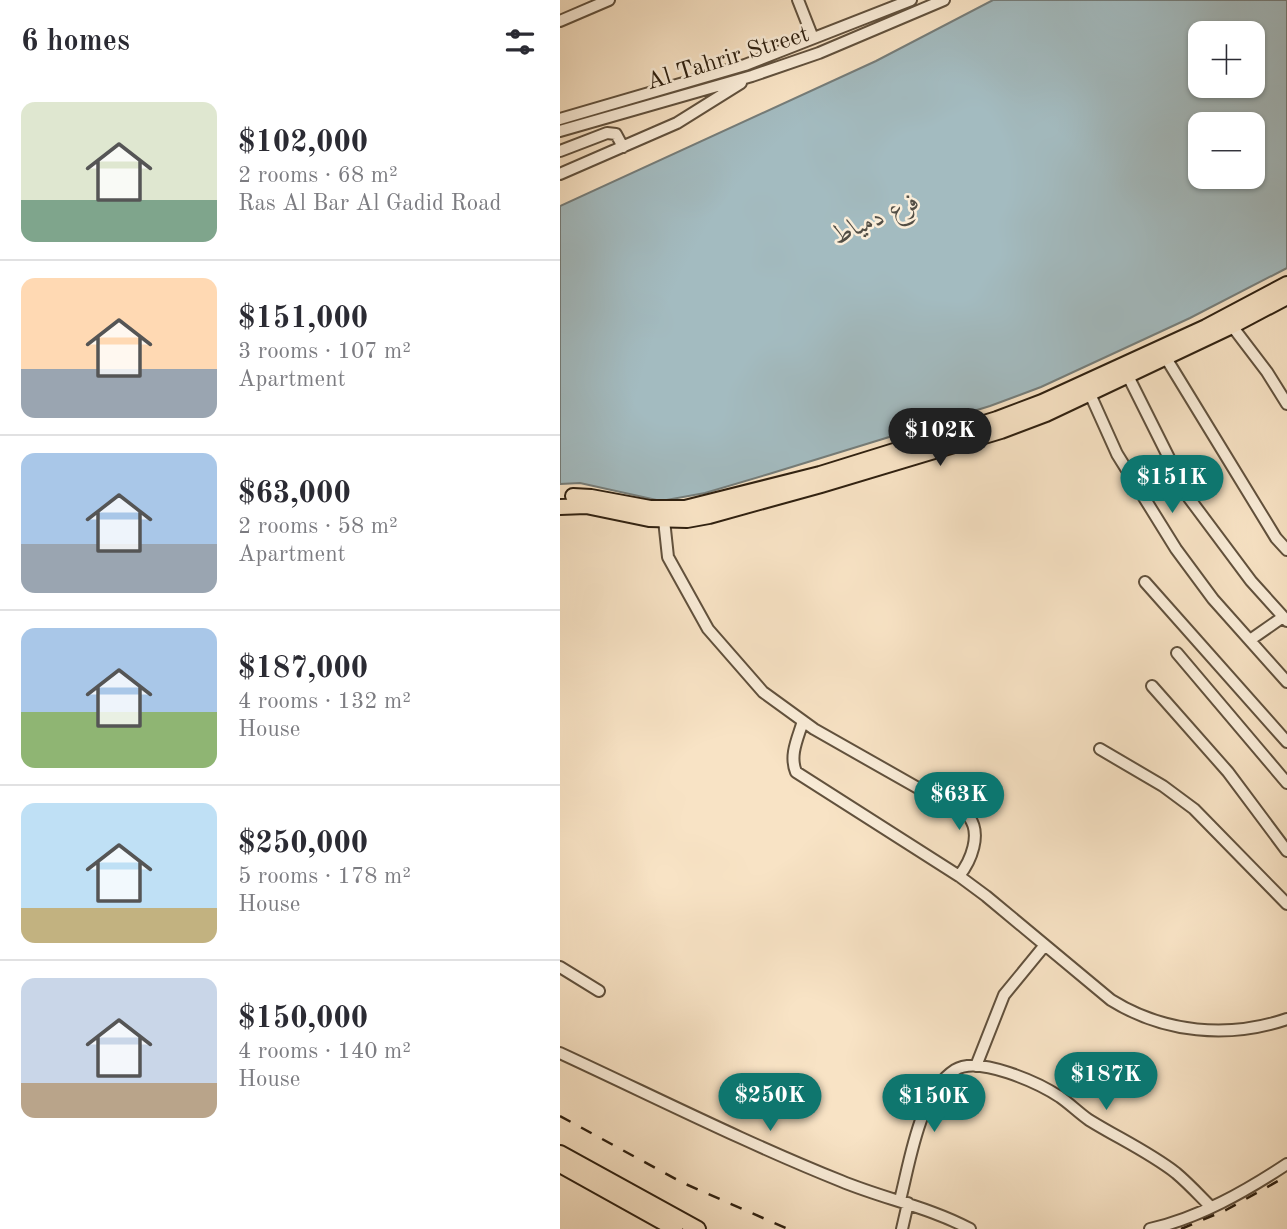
<!DOCTYPE html>
<meta charset="utf-8">
<style>
:root{--surface:#fff;--page:#f7f7f7;--text:#2b2b33;--muted:#7c7c81;--line:#e1e1e2;--accent:#0f766e}
body{margin:0;font-family:"Old Standard TT",Amiri,serif;background:var(--page);color:var(--text);height:100vh;display:flex;flex-direction:column;font-size:26px;white-space:nowrap}
*{box-sizing:border-box;margin:0}
p{font-size:23px;color:var(--muted)}
.icon{flex:none;width:38px;height:38px;fill:none;stroke:currentColor;stroke-width:2;stroke-linecap:round;stroke-linejoin:round}
.map{position:relative;flex:1;overflow:hidden}
.panel{display:flex;flex-direction:column;background:var(--surface);width:560px}
.panel>*{flex:none}
.fabs{position:absolute;left:628px;top:21px;display:grid;gap:14px}
.fabs a{display:grid;place-items:center;width:77px;height:77px;border-radius:14px;background:var(--surface);box-shadow:0 2px 5px #0004;font-size:35px}
.price{position:absolute;translate:-50% -60px;padding:0 16px;border-radius:24px;background:var(--accent);color:#fff;font-size:23px;line-height:46px;filter:drop-shadow(0 2px 4px #0008)}
.price::after{content:'';position:absolute;left:50%;top:42px;width:21px;height:16px;margin-left:-10px;background:inherit;clip-path:polygon(0 0,100% 0,50% 100%)}
.price.current{background:#222;color:#fff}
ul{padding:0;list-style:none}
li{display:flex;align-items:center;gap:21px;height:175px;padding:0 21px}
li+li{border-top:2px solid var(--line)}
li span{display:grid;place-items:center;flex:none;width:196px;height:140px;border-radius:14px;color:#555}
li>.icon{margin-inline-start:auto}
span .icon{width:84px;height:84px;fill:#fffc;stroke-width:1}
li b{font-size:30px}
h2{display:flex;justify-content:space-between;align-items:center;height:84px;padding:0 21px;font-size:30px}
main{display:flex;flex:1;min-height:0}
.map>svg:first-child{display:block}
</style>
<main>
<section class="panel">
<h2>6 homes<svg class="icon" aria-label="filters" viewBox="0 0 24 24"><path d="M4 7h16M4 17h16"/><circle cx="9" cy="7" r="2"/><circle cx="15" cy="17" r="2"/></svg></h2>
<ul>
<li><span style="background:linear-gradient(#dfe7d0 70%,#7fa58c 0)"><svg class="icon" aria-label="home" viewBox="0 0 24 24"><path d="M3 11l9-7 9 7M6 9v11h12V9"/></svg></span><div><b>$102,000</b><p>2 rooms · 68 m²</p><p>Ras Al Bar Al Gadid Road</p></div></li>
<li><span style="background:linear-gradient(#ffd9b3 65%,#9aa5b1 0)"><svg class="icon" aria-label="home" viewBox="0 0 24 24"><path d="M3 11l9-7 9 7M6 9v11h12V9"/></svg></span><div><b>$151,000</b><p>3 rooms · 107 m²</p><p>Apartment</p></div></li>
<li><span style="background:linear-gradient(#a9c7e8 65%,#9aa5b1 0)"><svg class="icon" aria-label="home" viewBox="0 0 24 24"><path d="M3 11l9-7 9 7M6 9v11h12V9"/></svg></span><div><b>$63,000</b><p>2 rooms · 58 m²</p><p>Apartment</p></div></li>
<li><span style="background:linear-gradient(#a9c7e8 60%,#8fb573 0)"><svg class="icon" aria-label="home" viewBox="0 0 24 24"><path d="M3 11l9-7 9 7M6 9v11h12V9"/></svg></span><div><b>$187,000</b><p>4 rooms · 132 m²</p><p>House</p></div></li>
<li><span style="background:linear-gradient(#bfe0f5 75%,#c2b280 0)"><svg class="icon" aria-label="home" viewBox="0 0 24 24"><path d="M3 11l9-7 9 7M6 9v11h12V9"/></svg></span><div><b>$250,000</b><p>5 rooms · 178 m²</p><p>House</p></div></li>
<li><span style="background:linear-gradient(#c9d6e8 75%,#b9a48a 0)"><svg class="icon" aria-label="home" viewBox="0 0 24 24"><path d="M3 11l9-7 9 7M6 9v11h12V9"/></svg></span><div><b>$150,000</b><p>4 rooms · 140 m²</p><p>House</p></div></li>
</ul>
</section>
<div class="map">
<svg width="727" height="1229" viewBox="0 0 727 1229">
<rect width="100%" height="100%" fill="#f8e3c5"/>
<filter id="stains"><feTurbulence type="fractalNoise" baseFrequency=".00286" numOctaves="4"/><feColorMatrix values="0 0 0 0 .2 0 0 0 0 .09 0 0 0 0 .02 0 0 0 .5 -.17"/></filter>
<radialGradient id="worn" r=".72"><stop offset=".6" stop-color="#630" stop-opacity="0"/><stop offset="1" stop-color="#630" stop-opacity=".3"/></radialGradient>
<path fill="#a3bbc0" stroke="#757d7a" stroke-width="2" fill-rule="evenodd" d="M433 0H727V268L630 318 481 387 430 406 209 474 145 493 101 501 20 483 0 484V206L316 61ZM640 33H693V86H640ZM640 124H693V177H640Z"/>
<g fill="none" stroke-linecap="round" stroke-linejoin="round">
<g stroke="#61513d" stroke-width="14">
<path id="minor" d="M238 0 253 38
M0 21 49 0
M0 119 185 65 351 0
M0 131 192 76 259 53 384 0
M0 151 47 133 56 134 63 147
M0 174 117 123 181 83
M672 326 707 372 727 404
M606 358 716 538 727 550
M568 376 629 498 691 581 727 621
M530 394 557 454 616 549 653 599 727 682
M104 520 108 557 148 629 203 692 254 729 409 817C422 834 411 861 399 876L426 896 551 1000C604 1033 668 1039 727 1019
M585 582 727 742
M690 640 723 617
M617 653 727 783
M592 686 668 772 727 851
M243 721C238 738 229 755 236 772L399 876
M540 749 603 786 634 809 727 904
M0 967 39 991
M0 1053C93 1096 186 1143 281 1181 324 1199 369 1207 410 1229
M416 1066 444 995 485 945
M340 1200C350 1162 359 1093 395 1070 418 1055 479 1083 500 1097 510 1104 519 1113 529 1120 558 1138 589 1152 616 1173 628 1183 639 1195 650 1206
M342 1229 348 1203
M590 1229C639 1218 686 1191 727 1164"/>
</g>
<g stroke="#2f2010" stroke-width="18">
<path id="major" d="M13 496 31 497 90 508H125L260 474 437 419 482 402 646 327 727 284
M0 507 26 506 89 519 127 520 149 516 261 485 441 431 486 414 672 326 727 297
M0 1153 138 1229
M0 1165 115 1229"/>
</g>
<use href="#minor" stroke="#faedd9" stroke-width="10"/>
<use href="#major" stroke="#f8e3c5" stroke-width="14"/>
<path stroke="#2f2010" stroke-width="2.5" stroke-dasharray="12 12" stroke-linecap="butt" d="M0 1116 121 1182 228 1229
M621 1229 666 1210 727 1176"/>
</g>
<g text-anchor="middle" dominant-baseline="central" stroke-width="5" stroke-linejoin="round" paint-order="stroke">
<g font-size="24" fill="#2f2010" stroke="#faedd9">
<text transform="translate(168 59) rotate(-17)">Al Tahrir Street</text>
</g>
<g font-size="26" font-style="italic" fill="#524e45" stroke="#faedd9">
<text transform="translate(316 219) rotate(-24)">فرع دمياط</text>
</g>
</g>
<rect width="100%" height="100%" filter="url(#stains)"/>
<rect width="100%" height="100%" fill="url(#worn)"/>
</svg>
<div class="fabs">
<a>+</a>
<a>−</a>
</div>
<b class="price current" style="left:380px;top:468px">$102K</b>
<b class="price" style="left:612px;top:515px">$151K</b>
<b class="price" style="left:399px;top:832px">$63K</b>
<b class="price" style="left:546px;top:1112px">$187K</b>
<b class="price" style="left:210px;top:1133px">$250K</b>
<b class="price" style="left:374px;top:1134px">$150K</b>
</div>
</main>
